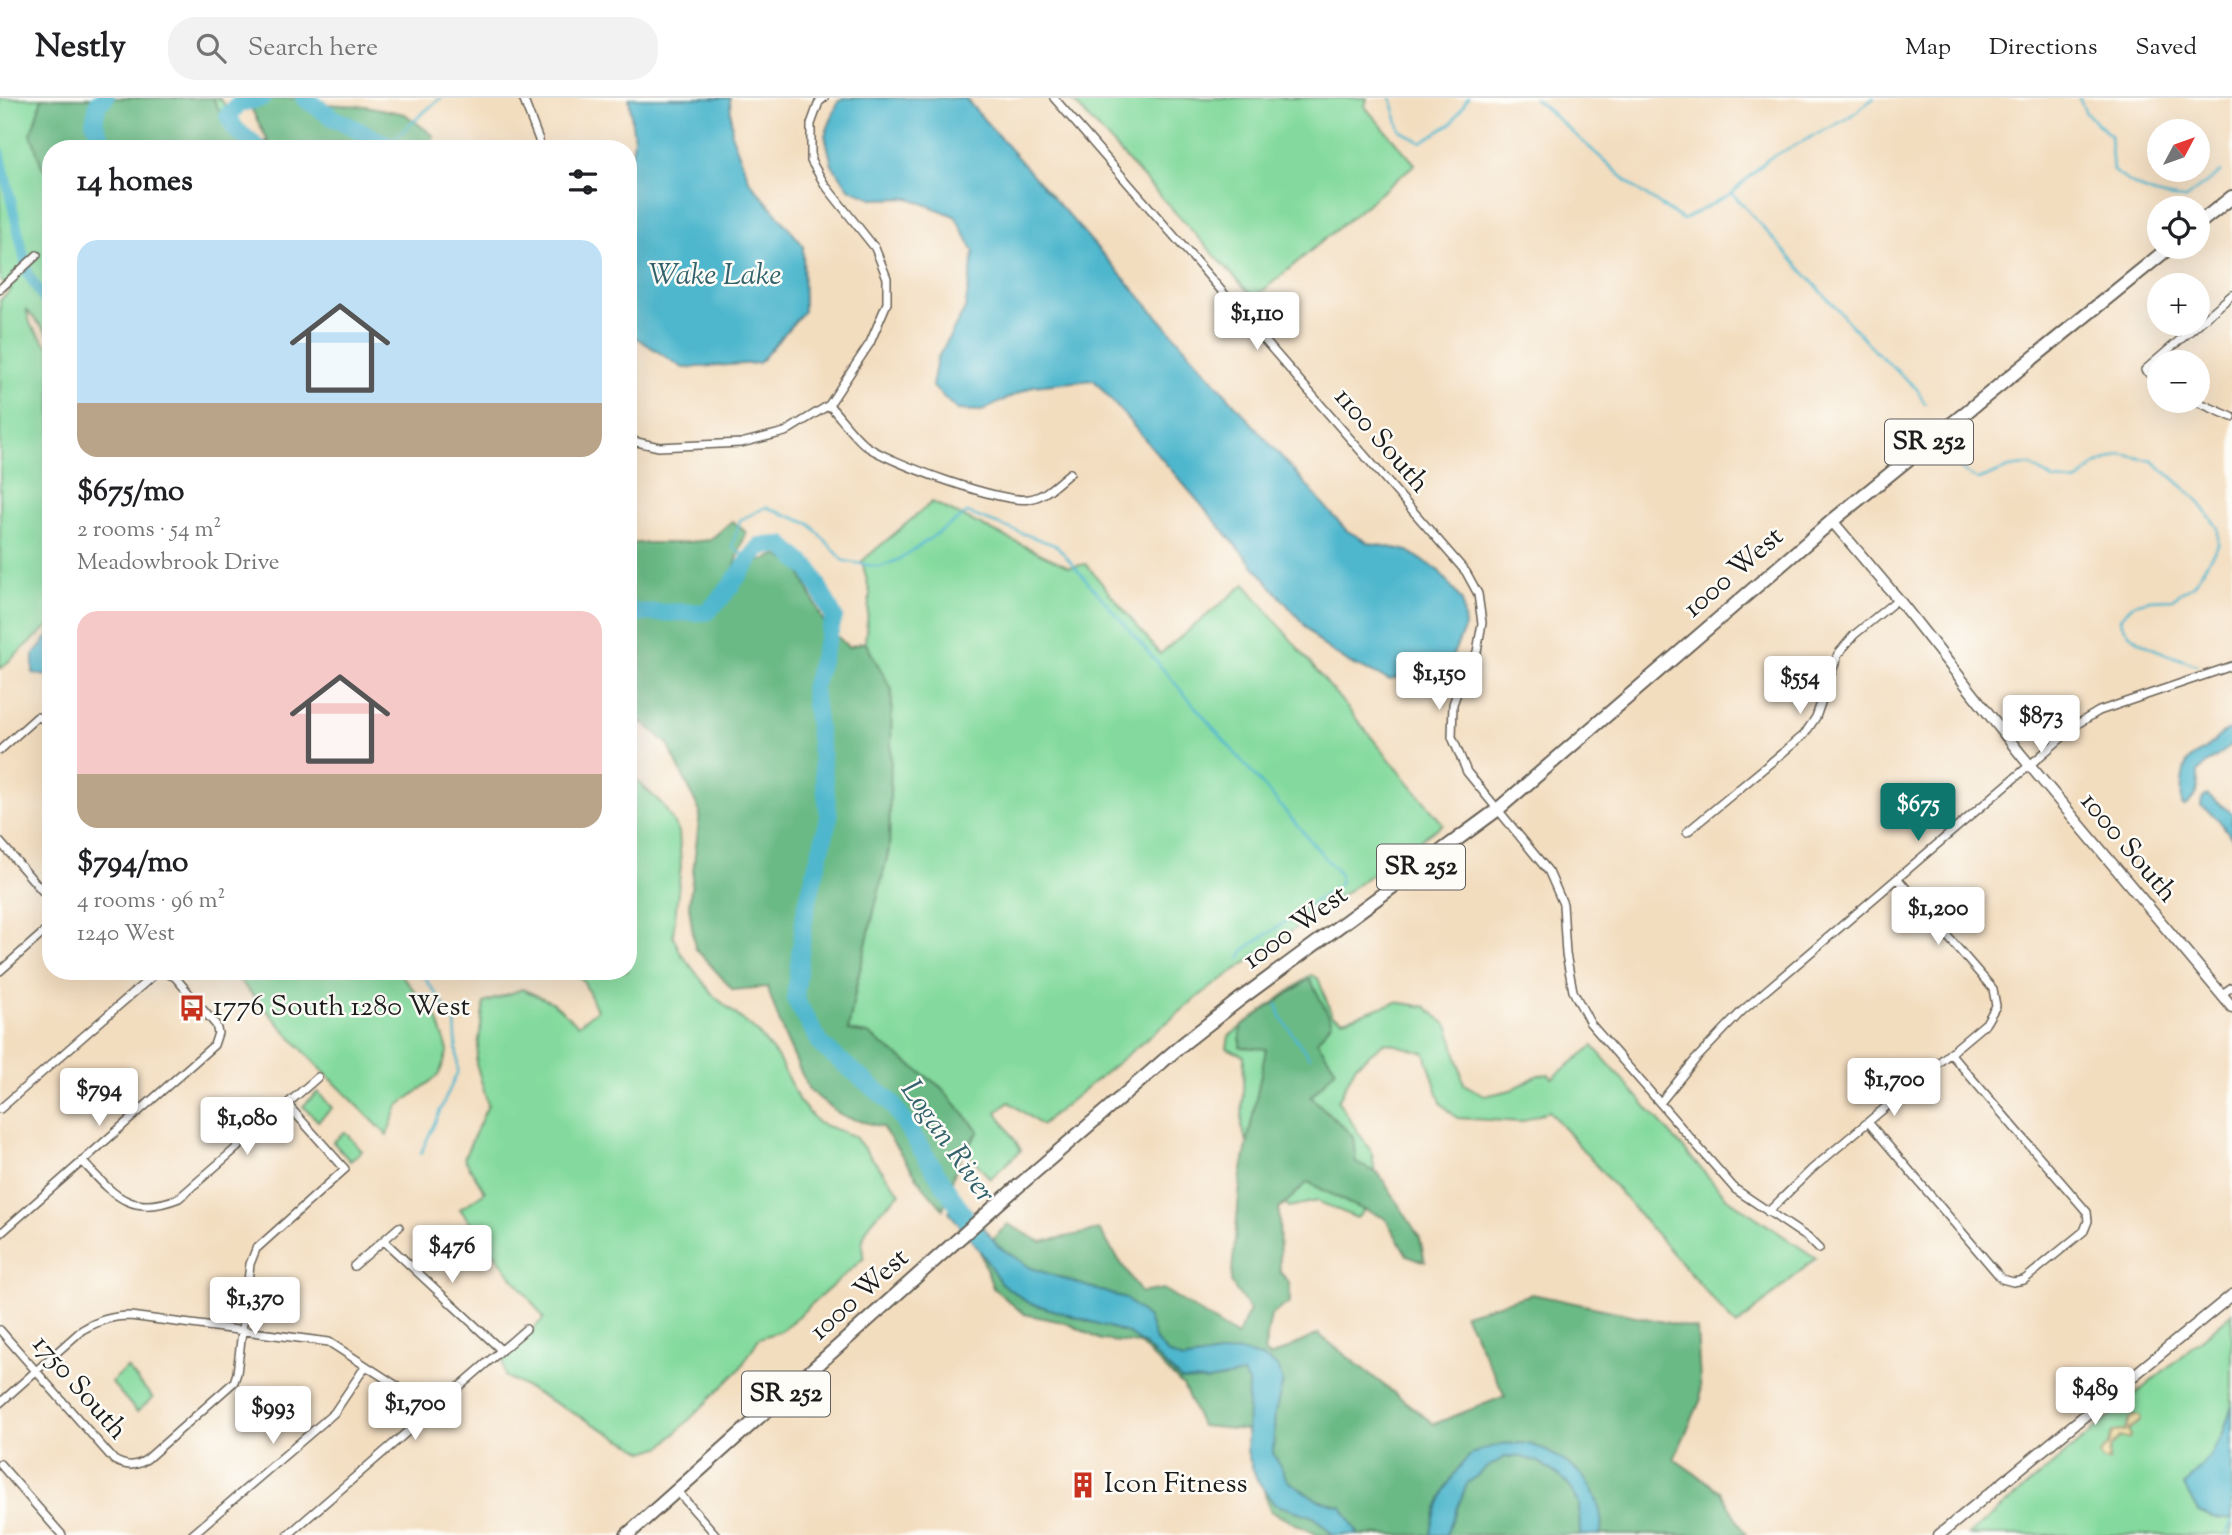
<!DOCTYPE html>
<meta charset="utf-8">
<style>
:root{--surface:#fff;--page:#f2f2f2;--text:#202124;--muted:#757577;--line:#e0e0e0;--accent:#0f766e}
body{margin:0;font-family:"Sorts Mill Goudy",serif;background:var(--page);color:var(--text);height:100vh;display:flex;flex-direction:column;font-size:26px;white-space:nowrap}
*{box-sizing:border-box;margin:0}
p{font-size:23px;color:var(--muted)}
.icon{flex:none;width:38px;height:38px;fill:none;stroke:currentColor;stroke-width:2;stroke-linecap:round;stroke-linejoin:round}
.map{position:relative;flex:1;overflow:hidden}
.sheet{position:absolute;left:42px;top:42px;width:595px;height:840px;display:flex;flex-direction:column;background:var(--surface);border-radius:28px;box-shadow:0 7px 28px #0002}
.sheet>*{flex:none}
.needle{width:46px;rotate:49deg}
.fabs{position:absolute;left:2147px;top:21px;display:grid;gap:14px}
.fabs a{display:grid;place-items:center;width:63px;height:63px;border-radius:50%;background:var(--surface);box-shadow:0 7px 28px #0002;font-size:35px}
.price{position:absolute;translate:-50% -60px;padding:0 16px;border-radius:7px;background:#fff;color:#222;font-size:23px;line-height:46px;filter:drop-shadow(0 2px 4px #0008)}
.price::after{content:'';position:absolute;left:50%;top:42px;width:21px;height:16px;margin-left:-10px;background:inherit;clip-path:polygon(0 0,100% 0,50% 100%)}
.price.on{background:var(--accent);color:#fff}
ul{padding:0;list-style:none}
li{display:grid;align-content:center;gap:14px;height:371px;padding:0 35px}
li span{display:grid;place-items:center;height:217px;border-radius:21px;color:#555}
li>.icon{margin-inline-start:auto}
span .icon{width:126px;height:126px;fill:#fffc;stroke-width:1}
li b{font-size:30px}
h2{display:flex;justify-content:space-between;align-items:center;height:84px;padding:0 35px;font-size:30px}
header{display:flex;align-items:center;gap:42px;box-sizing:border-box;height:98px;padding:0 35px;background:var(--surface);border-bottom:2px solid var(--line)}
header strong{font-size:33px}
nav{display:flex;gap:38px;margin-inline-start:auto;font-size:24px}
.search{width:490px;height:63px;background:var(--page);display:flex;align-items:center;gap:18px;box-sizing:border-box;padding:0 24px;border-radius:28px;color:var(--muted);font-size:26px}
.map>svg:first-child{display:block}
</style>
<header>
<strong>Nestly</strong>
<div class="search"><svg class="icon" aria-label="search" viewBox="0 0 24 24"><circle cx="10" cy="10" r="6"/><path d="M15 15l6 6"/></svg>Search here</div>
<nav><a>Map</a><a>Directions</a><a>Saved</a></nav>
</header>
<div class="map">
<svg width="2232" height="1437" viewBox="0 0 2232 1437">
<rect width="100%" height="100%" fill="#fdfcf7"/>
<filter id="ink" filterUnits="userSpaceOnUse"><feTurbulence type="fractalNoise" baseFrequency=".0143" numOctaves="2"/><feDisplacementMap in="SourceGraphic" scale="14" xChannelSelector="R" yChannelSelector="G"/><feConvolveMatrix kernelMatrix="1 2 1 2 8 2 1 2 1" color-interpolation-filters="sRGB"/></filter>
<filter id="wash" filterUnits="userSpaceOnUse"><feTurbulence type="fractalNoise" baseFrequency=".00686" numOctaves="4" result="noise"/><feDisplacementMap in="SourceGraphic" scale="28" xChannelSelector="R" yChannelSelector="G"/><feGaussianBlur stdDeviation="1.57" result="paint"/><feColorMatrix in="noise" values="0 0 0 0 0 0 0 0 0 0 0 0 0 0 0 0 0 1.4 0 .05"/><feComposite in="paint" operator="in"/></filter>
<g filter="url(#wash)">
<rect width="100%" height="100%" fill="#f3ddbf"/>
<path fill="#84da9e" stroke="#507b5d" stroke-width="2" d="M0 0H219L264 51H51V239L26 211 31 228 51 251V526L0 571V202L11 192 0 182Z
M1070 0H1367L1365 9 1415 66 1254 200Z
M932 404 1069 469 1086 466 1160 556 1245 486 1443 726 1203 895 1041 1027 1009 1004 997 1014 1021 1052 990 1081 966 1052 979 1033 848 934 857 884 889 751 892 592 865 544 870 495 862 463Z
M628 682H636L663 707 679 734 681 767 673 838 680 854 714 898 757 934 778 960 799 1003 818 1025 854 1038 900 1095C882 1112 855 1132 864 1160L781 1233 759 1240 740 1271 663 1348 645 1354 505 1278 503 1261 544 1220 460 1111 485 1094 464 1060 488 1007 476 965 484 905 522 891 552 904 578 927 597 912 583 882 570 873H628Z
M231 873H398L437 920 448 952 439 977 398 1008 387 1037 311 961Z
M1311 877 1318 880 1332 917 1344 922 1396 904 1426 909 1449 929 1464 986 1485 998 1511 992 1538 977 1549 976 1552 980 1593 948 1726 1099 1816 1160 1736 1228 1549 1013 1521 1024 1457 1020 1441 1005 1425 955 1385 944 1356 967 1338 1003 1372 1055 1378 1097 1357 1120 1317 1103 1289 1109 1259 1078 1242 1030 1244 958 1227 950 1229 938Z
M318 994 332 1010 318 1023 303 1008Z
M345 1034 362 1053 350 1063 333 1044Z
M2232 1215V1437H1968L1981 1427Z
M127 1270 153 1300 137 1314 111 1284Z"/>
<path fill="#6bba85" stroke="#446b50" stroke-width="2" d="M42 0H213L229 34 269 45 251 10 248 0H317L322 6 366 8 405 16 434 38 429 51H51V79L42 69 31 36Z
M732 423 746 434 733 473 777 457 798 469 824 525 848 549 865 544 892 592 889 751 857 884 848 933 868 936 941 989 979 1033 958 1064 943 1111 924 1089 882 1029 842 1018 809 992 785 939 767 889 733 892 695 850 689 808 700 714 668 646 643 624 628 638V445H678L710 442Z
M1310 881 1332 924 1317 943 1336 971 1311 999 1353 1038 1356 1065 1379 1076 1420 1140 1425 1164 1407 1157 1385 1120 1350 1106 1308 1084 1279 1111 1280 1174 1289 1184 1290 1204 1271 1217 1264 1255 1270 1259 1318 1236 1434 1326 1505 1298 1464 1216 1532 1196 1697 1231 1701 1301 1674 1361 1720 1393 1746 1437H1317L1270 1413 1246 1332 1201 1328 1184 1289 1140 1246 1101 1242 1067 1225 1024 1216 993 1190 980 1154 1008 1126 1041 1144 1099 1132 1141 1195 1163 1191 1237 1238 1250 1212 1231 1185 1241 1077 1266 951 1240 949 1241 928Z"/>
<path fill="#eeda9e" stroke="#857b5d" stroke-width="2" d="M2134 1318H2140V1323L2128 1332 2131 1338 2128 1341 2120 1339 2110 1350 2109 1364 2102 1362 2100 1356 2109 1347 2112 1334 2125 1333 2130 1319Z"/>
<path fill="#4fb7cd" stroke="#366a74" stroke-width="2" d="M629 0H730L732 38 750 84 803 147 804 213 759 265 683 270 629 235 628 81 634 42Z
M843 0H965L1346 432 1369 445 1408 453 1439 473 1462 503 1465 529 1450 563 1390 582 1349 565 1320 545 1094 282 1033 288 982 313 957 312 932 288 937 261 965 211 974 154 955 118 909 100 875 101 850 91 832 67 825 37 838 4Z
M51 535V579L33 575V557Z
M2232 631V647C2221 657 2207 663 2198 674 2198 690 2199 697 2185 708L2182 707C2181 693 2180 669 2192 659 2196 656 2202 654 2206 651 2218 640 2216 638 2232 631Z
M2207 697 2232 715V740L2218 721 2201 708 2202 701Z
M963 1102 998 1148 1031 1170 1126 1201 1148 1220 1156 1243 1167 1255 1182 1262 1237 1253 1261 1259 1277 1268 1283 1284 1275 1315 1273 1355 1288 1383 1318 1402 1342 1409 1359 1437H1333L1314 1419 1274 1406 1256 1380 1247 1354 1248 1285 1243 1276 1208 1283 1181 1282 1146 1248 1127 1235 1027 1204 1000 1184 983 1157 949 1114Z
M2232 1307V1422L2213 1420 2198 1414 2184 1388 2209 1359 2222 1338Z
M1501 1346C1509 1346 1520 1344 1528 1346 1543 1349 1575 1368 1584 1380 1596 1394 1605 1420 1600 1437H1580L1579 1405 1566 1383 1539 1364 1521 1359H1505L1485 1371 1467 1386 1446 1437H1431C1432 1414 1454 1367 1474 1355 1482 1351 1492 1349 1501 1346Z"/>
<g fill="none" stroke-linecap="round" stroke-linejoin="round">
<path stroke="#4fb7cd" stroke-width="2.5" d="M1391 0 1400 32 1421 44 1452 25 1468 0
M1534 0 1635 90 1683 122 1732 95 1768 61 1845 22 1874 0
M2079 0 2086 15 2110 37 2113 73C2138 91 2155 99 2185 101L2221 74
M384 45 395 40 440 0
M1732 95 1875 253 1917 291 1925 306
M1952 363 1959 370 1978 382 2009 370 2030 367 2054 382 2076 384 2096 367 2121 356 2153 363 2196 400 2218 430V447L2194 486 2172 501 2150 502 2134 506 2120 520C2125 546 2174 558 2197 567
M750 462 732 449 740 422 766 409 810 426 844 463 880 469 900 461 967 415 1057 448 1340 777 1339 787 1244 852 1240 861
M420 873 455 923 458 973 421 1055
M1277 906 1282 921 1309 959
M2226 1437 2232 1424"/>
<path stroke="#4fb7cd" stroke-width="10" d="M0 54 28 176 51 213"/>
<path stroke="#4fb7cd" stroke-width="18" d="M105 0 98 5 94 24 106 51
M304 0 335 21 384 45 387 51
M259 51 235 31 228 17 240 5 263 0
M628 511 637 515 707 514 723 498 760 448 782 447 810 472 834 519 813 590 829 720 805 814 795 901 822 948 891 1004 969 1125"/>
</g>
</g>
<g filter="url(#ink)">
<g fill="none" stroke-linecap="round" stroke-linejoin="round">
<g stroke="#676055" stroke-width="10">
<path id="minor" d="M523 0 539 42V51
M1054 0 1466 474 1478 496 1482 525 1477 554 1461 584 1453 606 1452 639 1467 674 1549 774 1563 806 1566 856 1573 893 1590 925 1735 1091 1808 1140 1819 1151
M0 191 37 157
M2160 285 2145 272 2232 197
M2195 303 2232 319
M829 307C841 320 852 336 865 347 887 364 1003 406 1029 401 1045 399 1057 385 1070 375
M628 342 659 349 741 345 785 334 829 307 870 245 887 205V180L875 150 825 87 811 63V26L819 4 824 0
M0 652 37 619 51 623
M1687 734 1804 637 1816 619 1838 556 1854 537 1898 501
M0 744 51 803
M0 873 51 828
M2222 896 2232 889
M1660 1005 1695 962 1742 913 2079 625 2099 613 2232 568
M0 1011 156 875H166L175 879 216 927 218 935 214 947 0 1136
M1868 1024 2002 1181 2013 1184 2024 1182 2084 1133 2088 1123 2087 1114 1950 955
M82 1063C113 1096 130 1120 179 1100L318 979
M1768 1114 1812 1071 1986 925 1996 908 1993 891 1898 781
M384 1143 500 1251
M354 1168 399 1129
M0 1232 114 1362C126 1369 136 1369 147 1361L234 1284 237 1275 250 1166 256 1151 345 1071 287 1006
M0 1305 82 1232C98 1223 111 1218 130 1218L329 1244 397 1288 424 1317
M0 1366 62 1437
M677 1393 716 1437
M192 1437 334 1315 365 1269
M288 1437 526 1231"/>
</g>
<g stroke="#676055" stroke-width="13">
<path id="tertiary" d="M1832 423 1898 501 2022 658 2232 909
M1939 1437 2232 1197"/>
</g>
<g stroke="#676055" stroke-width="16">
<path id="primary" d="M2198 126 2232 99
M627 1437 1001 1103 1184 945 1239 902 1497 712 1832 423 2170 149"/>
</g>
<use href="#minor" stroke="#fff" stroke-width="7"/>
<use href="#tertiary" stroke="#fff" stroke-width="10"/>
<use href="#primary" stroke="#fff" stroke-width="12"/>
</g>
</g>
<defs>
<g id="bus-bare" transform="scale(2.1)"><path d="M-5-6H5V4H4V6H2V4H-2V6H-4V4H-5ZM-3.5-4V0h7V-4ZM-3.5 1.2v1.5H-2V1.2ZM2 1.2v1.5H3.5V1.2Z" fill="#c8321e" stroke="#fdfcf7" stroke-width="2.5" paint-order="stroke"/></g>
<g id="building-bare" transform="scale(2.1)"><path d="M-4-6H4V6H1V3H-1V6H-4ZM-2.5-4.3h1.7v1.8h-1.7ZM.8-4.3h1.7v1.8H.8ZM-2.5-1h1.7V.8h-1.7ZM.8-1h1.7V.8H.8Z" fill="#c8321e" stroke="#fdfcf7" stroke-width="2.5" paint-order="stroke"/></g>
</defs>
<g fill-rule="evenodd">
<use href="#bus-bare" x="192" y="910"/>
<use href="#building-bare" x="1083" y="1387"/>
</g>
<g text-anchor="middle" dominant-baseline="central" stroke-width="5" stroke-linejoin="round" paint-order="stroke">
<g fill="#fdfcf7" stroke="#605f5e" stroke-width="2">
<rect x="1885" y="321.5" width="88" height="45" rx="5"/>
<rect x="1377" y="746.5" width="88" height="45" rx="5"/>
<rect x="742" y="1273.5" width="88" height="45" rx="5"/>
</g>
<g font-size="26" font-weight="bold" fill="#1c1c1c">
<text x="1929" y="344">SR 252</text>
<text x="1421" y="769">SR 252</text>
<text x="786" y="1296">SR 252</text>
</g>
<g font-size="28" fill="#1c1c1c" stroke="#fdfcf7">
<text transform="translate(1381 343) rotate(49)">1100 South</text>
<text transform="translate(1734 475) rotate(-41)">1000 West</text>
<text transform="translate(2128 750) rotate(50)">1000 South</text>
<text transform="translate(1296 830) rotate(-36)">1000 West</text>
<text transform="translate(860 1197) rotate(-42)">1000 West</text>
<text transform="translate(79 1290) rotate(49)">1750 South</text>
</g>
<g font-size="28" fill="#1c1c1c" stroke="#fdfcf7" text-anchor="start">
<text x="213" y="910">1776 South 1280 West</text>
<text x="1104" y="1387">Icon Fitness</text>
</g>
<g font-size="30" font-style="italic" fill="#33626c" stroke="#fdfcf7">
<text x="715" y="178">Wake Lake</text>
<text transform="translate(947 1044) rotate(55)">Logan River</text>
</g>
</g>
</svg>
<div class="fabs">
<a><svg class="needle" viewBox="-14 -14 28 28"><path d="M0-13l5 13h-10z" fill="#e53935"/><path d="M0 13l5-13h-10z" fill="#757577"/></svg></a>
<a><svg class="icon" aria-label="locate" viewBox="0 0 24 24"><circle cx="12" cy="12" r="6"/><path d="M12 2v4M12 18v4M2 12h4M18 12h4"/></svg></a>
<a>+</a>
<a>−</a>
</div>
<b class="price" style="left:1257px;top:254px">$1,110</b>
<b class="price" style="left:1439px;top:614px">$1,150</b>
<b class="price" style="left:1800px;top:618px">$554</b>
<b class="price" style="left:2041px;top:657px">$873</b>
<b class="price on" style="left:1918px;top:745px">$675</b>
<b class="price" style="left:1938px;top:849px">$1,200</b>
<b class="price" style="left:1894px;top:1020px">$1,700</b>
<b class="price" style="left:99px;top:1030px">$794</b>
<b class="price" style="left:247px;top:1059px">$1,080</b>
<b class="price" style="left:452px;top:1187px">$476</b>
<b class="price" style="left:255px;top:1239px">$1,370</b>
<b class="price" style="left:2095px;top:1329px">$489</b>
<b class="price" style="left:415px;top:1344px">$1,700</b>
<b class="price" style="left:273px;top:1348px">$993</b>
<section class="sheet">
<h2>14 homes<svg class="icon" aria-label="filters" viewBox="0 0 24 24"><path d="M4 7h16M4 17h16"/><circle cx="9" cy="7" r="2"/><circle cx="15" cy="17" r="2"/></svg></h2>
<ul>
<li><span style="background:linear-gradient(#bfe0f5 75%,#b9a48a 0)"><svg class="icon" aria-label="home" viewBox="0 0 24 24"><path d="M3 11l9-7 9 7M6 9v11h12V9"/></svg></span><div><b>$675/mo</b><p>2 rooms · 54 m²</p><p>Meadowbrook Drive</p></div></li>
<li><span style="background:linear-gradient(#f6c9c9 75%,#b9a48a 0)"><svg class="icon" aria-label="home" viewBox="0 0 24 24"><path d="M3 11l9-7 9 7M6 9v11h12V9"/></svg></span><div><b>$794/mo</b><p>4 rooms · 96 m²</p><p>1240 West</p></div></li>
</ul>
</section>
</div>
